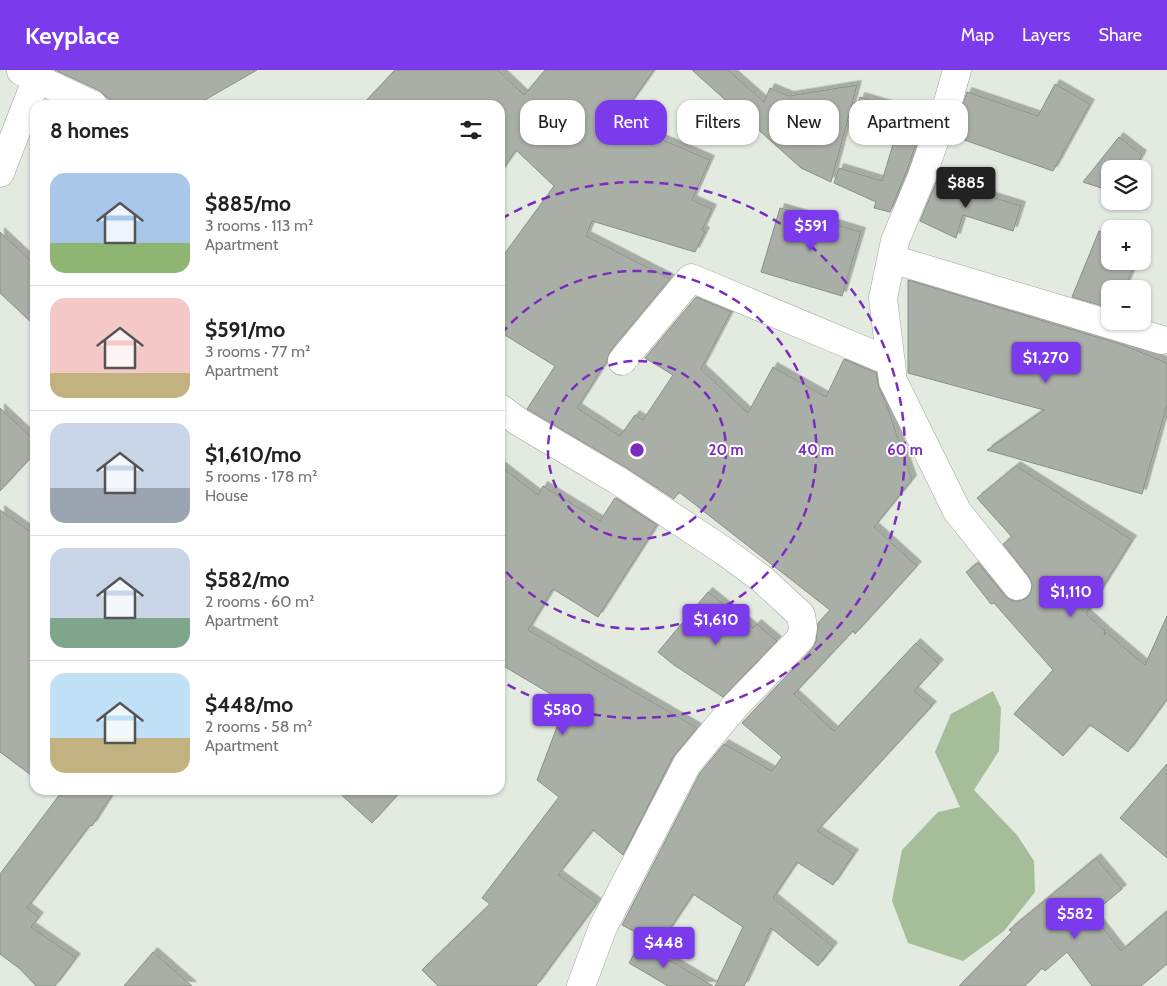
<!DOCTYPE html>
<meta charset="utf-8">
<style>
:root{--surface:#fff;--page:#f2f2f2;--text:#202124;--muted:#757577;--line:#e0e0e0;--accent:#7c3aed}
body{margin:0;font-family:Cabin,sans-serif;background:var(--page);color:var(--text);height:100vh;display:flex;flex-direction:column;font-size:19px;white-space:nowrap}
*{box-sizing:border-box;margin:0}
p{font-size:16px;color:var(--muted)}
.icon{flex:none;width:28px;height:28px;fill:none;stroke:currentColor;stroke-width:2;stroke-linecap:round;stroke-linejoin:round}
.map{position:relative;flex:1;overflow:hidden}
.panel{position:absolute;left:30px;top:30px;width:475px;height:695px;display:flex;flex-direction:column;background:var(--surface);border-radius:15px;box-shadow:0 1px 4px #0004}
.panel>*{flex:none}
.top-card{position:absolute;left:520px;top:30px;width:475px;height:45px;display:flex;gap:10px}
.buttons{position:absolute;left:1101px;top:90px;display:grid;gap:10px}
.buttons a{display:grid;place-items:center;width:50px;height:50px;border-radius:10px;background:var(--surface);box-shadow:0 1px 4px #0004;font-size:25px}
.price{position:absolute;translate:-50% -42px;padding:0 11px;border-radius:5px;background:var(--accent);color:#fff;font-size:16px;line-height:32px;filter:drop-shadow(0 1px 2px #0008)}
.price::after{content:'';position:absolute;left:50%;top:30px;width:15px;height:11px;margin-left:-8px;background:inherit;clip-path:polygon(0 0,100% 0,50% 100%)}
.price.current{background:#222;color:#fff}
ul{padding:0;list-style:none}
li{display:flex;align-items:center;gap:15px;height:125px;padding:0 20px}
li+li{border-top:1px solid var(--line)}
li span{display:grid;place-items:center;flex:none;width:140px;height:100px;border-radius:15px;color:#555}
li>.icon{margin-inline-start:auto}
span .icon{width:60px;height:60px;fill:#fffc;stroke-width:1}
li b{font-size:21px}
h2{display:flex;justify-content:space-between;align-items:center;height:60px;padding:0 20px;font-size:21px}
.pill{padding:0 18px;border-radius:15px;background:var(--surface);box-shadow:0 1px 4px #0004;font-size:18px;line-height:45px}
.pill.current{background:var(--accent);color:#fff}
header{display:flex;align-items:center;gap:30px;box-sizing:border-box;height:70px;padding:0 25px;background:var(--accent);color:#fff}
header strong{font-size:24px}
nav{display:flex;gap:28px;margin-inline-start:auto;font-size:18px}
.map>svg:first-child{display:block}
</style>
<header>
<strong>Keyplace</strong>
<nav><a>Map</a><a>Layers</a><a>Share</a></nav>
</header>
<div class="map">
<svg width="1167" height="916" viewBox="0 0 1167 916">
<defs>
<filter id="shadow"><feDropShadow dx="4.5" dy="-4.5" stdDeviation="0" flood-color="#0004"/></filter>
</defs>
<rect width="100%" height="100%" fill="#e3eae0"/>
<path fill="#a5bd99" d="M993 621 1001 638 999 681 974 720 1017 765 1034 791 1035 822 1004 861 963 891 908 873 892 831 902 780 938 742 960 737 935 682 951 644Z"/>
<path fill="#a9afa6" stroke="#8a9087" filter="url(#shadow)" d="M55 0H257L196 35H121L107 28 100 21Z
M395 0H498L524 25 545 0H654L618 51 710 90 692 130 712 139 702 160 705 162 695 182 592 151 586 166 670 209 610 281 607 291 577 338 620 366 635 345 643 350 673 305 645 288 696 227 731 242 701 299 748 343 773 297 826 327 844 289 876 303 879 318 886 333 912 410 874 457 917 496 855 564 853 561 794 624 834 661 916 573 939 594 914 621 932 636 817 761 854 784 833 815 797 792 773 828 833 877 818 896 771 858 744 916H715L743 857 693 824 659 875 622 855 700 703 724 674 772 701 782 687 742 653 812 579 816 571 818 553 830 540 679 422 674 429 625 397 527 339 555 296 500 262V190L554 116 516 80 500 103V35H362Z
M692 0H728L764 32 770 18 789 26 857 15 831 112 801 98Z
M1055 14 1090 34 1053 101 953 66 967 22 1038 46Z
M860 27 925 46 907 100 890 142 874 138 876 132 834 113 839 98 882 111 897 61 854 48Z
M1119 67 1142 85 1134 99H1110V121L1083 112Z
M937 110 1021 136 1013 161 963 145 956 168 920 151Z
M780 138 861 162 842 226 761 202Z
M1099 161 1110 164V191H1136L1124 219H1110V238L1072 227Z
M0 162 35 195V256L0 223Z
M908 210 1123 275 1167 293V335L1142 424 987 380 1044 340 908 303Z
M0 338 35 371V383L0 421Z
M500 396 538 425 543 416 600 451 615 428 657 455 598 547 553 519 528 560 697 658 673 687 623 785 593 760 558 805 597 833 536 916H438L422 900 490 834 482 828 559 727 537 710 566 633 500 594Z
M1016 396 1132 470 1086 544 1105 561 1104 565 1106 562 1145 595 1167 546V629L1128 682 1090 655 1063 686 1014 644 1053 600 994 533 991 534 966 502 978 493 1005 526 1012 531H1020L1027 528 1031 522 1032 514 1029 507 1003 474 1012 467 977 428Z
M0 440 35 465V708L0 682Z
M708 522 753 558 757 554 777 571 723 627 674 595 658 582Z
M1167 694V788L1120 748Z
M63 720H115L92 756 90 755 27 838 39 847 31 857 76 888 55 916H36L20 899 0 884V804Z
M336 720H402L372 753Z
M1096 788 1122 819 1092 844 1121 881 1167 841V894L1141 916H1092L1067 882 1045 901 1042 898 1025 916H959L1012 862 1009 860Z
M640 873 713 916H668L629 893Z
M153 882 192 916H124Z"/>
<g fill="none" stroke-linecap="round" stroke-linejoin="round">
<g stroke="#9fa59c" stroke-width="29">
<path id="minor" d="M957 0 948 32 922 106 895 171 883 228 893 311 957 441 1017 516
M21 1 93 35
M0 103 37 8
M892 189 1162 270
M622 291 691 208 891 292
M500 338 519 352 617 410 724 481 762 509 801 545 803 558 801 568 736 635 687 694 603 857 581 916"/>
</g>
<use href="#minor" stroke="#fff" stroke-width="28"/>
</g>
<g fill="none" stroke="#7b2cbf" stroke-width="2.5" stroke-dasharray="9 6">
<circle cx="637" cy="380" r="89"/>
<path d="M501 264A179 179 0 1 1 501 496"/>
<path d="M501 149A268 268 0 1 1 501 611"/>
</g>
<circle cx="637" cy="380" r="8" fill="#7b2cbf" stroke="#fff" stroke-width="2.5"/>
<g font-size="15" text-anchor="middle" font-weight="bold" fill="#7b2cbf" stroke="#fff" stroke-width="4" stroke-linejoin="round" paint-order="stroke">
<text x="726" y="385">20 m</text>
<text x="816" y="385">40 m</text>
<text x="905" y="385">60 m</text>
</g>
</svg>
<div class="buttons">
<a><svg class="icon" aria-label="layers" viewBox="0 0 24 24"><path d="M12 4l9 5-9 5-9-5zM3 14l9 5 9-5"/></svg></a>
<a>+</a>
<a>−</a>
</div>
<b class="price current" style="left:966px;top:139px">$885</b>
<b class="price" style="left:811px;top:182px">$591</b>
<b class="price" style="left:1046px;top:314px">$1,270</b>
<b class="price" style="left:1071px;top:548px">$1,110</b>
<b class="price" style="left:716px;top:576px">$1,610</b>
<b class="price" style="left:563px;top:666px">$580</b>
<b class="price" style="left:1075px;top:870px">$582</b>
<b class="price" style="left:664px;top:899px">$448</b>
<div class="top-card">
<a class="pill">Buy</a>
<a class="pill current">Rent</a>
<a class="pill">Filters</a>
<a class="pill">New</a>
<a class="pill">Apartment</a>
</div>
<section class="panel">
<h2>8 homes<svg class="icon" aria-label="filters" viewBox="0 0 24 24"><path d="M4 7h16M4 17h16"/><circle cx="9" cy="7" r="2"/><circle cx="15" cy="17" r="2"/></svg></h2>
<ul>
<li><span style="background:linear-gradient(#a9c7e8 70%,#8fb573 0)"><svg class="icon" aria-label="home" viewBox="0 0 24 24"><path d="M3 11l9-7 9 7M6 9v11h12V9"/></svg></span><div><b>$885/mo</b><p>3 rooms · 113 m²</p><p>Apartment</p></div></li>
<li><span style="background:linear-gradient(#f6c9c9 75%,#c2b280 0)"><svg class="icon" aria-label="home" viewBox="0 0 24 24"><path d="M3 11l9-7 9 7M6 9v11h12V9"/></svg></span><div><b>$591/mo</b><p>3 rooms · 77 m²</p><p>Apartment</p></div></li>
<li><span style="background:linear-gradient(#c9d6e8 65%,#9aa5b1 0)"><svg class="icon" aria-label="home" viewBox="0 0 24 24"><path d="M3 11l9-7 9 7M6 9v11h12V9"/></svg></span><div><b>$1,610/mo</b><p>5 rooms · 178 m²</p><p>House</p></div></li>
<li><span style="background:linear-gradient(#c9d6e8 70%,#7fa58c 0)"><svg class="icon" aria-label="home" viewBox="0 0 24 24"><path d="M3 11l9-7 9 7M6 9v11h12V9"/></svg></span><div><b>$582/mo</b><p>2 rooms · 60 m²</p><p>Apartment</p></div></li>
<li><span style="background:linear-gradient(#bfe0f5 65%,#c2b280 0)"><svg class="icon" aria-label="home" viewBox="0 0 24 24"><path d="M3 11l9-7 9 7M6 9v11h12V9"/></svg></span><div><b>$448/mo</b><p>2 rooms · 58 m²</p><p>Apartment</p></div></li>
</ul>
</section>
</div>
